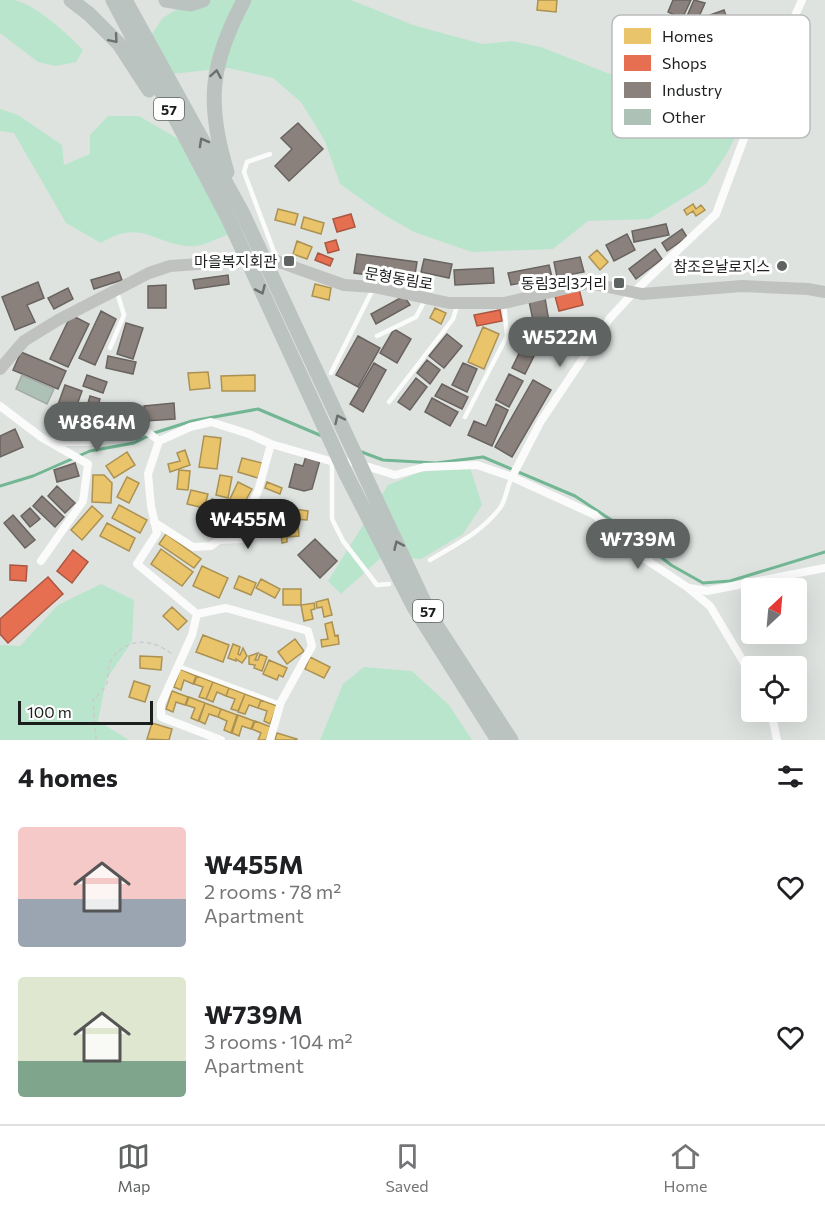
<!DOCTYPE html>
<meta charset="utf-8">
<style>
:root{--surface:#fff;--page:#f6f6f6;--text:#202124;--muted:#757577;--line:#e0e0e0;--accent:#5f6361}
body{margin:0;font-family:Commissioner,"Noto Sans KR",sans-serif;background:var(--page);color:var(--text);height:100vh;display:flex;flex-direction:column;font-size:22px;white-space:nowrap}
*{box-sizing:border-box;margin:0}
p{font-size:20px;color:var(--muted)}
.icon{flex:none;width:33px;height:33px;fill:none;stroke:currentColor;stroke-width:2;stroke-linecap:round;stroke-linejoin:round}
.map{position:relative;height:740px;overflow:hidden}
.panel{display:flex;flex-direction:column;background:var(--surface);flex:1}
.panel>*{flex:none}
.needle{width:39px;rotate:26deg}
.tools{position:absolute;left:741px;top:578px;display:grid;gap:12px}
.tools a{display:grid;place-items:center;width:66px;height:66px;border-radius:6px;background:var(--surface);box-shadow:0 6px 24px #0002;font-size:30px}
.scale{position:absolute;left:18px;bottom:15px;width:135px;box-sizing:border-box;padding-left:6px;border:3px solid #1b1e1c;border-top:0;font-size:16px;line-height:21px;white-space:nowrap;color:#1b1e1c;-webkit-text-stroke:4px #fff;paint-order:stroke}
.price{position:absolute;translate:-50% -51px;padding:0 14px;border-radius:21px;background:var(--accent);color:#fff;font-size:20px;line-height:39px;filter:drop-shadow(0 2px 3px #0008)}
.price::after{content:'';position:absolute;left:50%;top:36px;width:18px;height:14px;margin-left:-9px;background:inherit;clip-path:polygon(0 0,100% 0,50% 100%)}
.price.active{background:#222;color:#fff}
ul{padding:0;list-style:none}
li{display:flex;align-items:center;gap:18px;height:150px;padding:0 18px}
li span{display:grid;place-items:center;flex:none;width:168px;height:120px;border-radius:6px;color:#555}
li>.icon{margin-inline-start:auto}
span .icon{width:72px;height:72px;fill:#fffc;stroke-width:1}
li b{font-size:26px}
h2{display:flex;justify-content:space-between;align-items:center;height:72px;padding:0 18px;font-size:26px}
.tab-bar{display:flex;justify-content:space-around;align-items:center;height:84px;border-top:2px solid var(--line);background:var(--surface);font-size:16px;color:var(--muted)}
.tab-bar a{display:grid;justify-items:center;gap:3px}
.tab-bar .active{color:var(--accent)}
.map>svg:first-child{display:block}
</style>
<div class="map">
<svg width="825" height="740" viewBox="0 0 825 740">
<rect width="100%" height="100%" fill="#dee3e0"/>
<path fill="#b9e5cc" d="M0 0C5 0 10 0 14 0 34 3 69 35 83 50L76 62 56 66 38 62 0 33Z
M184 0H351L413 25 482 44 512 41 541 47 620 78 646 86 662 96 651 115 643 137 675 129 724 89 733 85 741 101 743 122 726 155 706 184 649 219 588 221 553 249 472 252 414 232 381 213 340 184 325 141 301 102 273 78 229 68 171 74 145 43 163 18 186 3Z
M0 109 18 115 62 145 64 165 90 154V135L108 116H139L202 153 238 208 241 229C232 232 203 246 196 246 158 249 144 216 101 243L66 223 14 133 0 131Z
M470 467 482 505 463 534 421 559 382 557 341 594 328 581 388 485 420 472Z
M101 584 134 600 132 641 106 680 98 721 129 740H0V645L20 646 58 605Z
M364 667 412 671 449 705 472 740H320L343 684Z"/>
<path fill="#e9c46a" stroke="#ab9253" stroke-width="1.5" d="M538 0H557L556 12 537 10Z
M693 204 696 209 701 205 705 210 696 216 693 211 687 215 684 210Z
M278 209 298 214 295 225 275 220Z
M304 217 324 223 321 234 301 228Z
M297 241 312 247 307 259 293 254Z
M597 250 608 262 600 270 589 257Z
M315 284 331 288 329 300 312 296Z
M435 308 446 313 441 324 430 318Z
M483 327 499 334 484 369 468 362Z
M208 372 210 388 190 390 188 373Z
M255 375V391H222L221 376Z
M204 436 221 438 217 469 199 467Z
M185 450 190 465 170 472 168 464 180 461 177 453Z
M127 452 135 465 114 478 106 466Z
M242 458 262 463 258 478 238 472Z
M179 470 190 471 188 490 177 489Z
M93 475H104L112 483 111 503 92 502Z
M220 475 232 477 228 498 216 495Z
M127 477 139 483 129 503 117 497Z
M238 482 252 489 242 507 229 501Z
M267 482 282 488 280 494 265 488Z
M191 490 208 494 204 508 187 504Z
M212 499 232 504 229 520 208 515Z
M274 502 279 504 276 516 261 512 262 507 272 510Z
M119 505 147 520 140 533 112 518Z
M92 506 103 516 82 540 71 530Z
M294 509 308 511 307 520 293 519Z
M281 510 291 515 289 520 286 518 283 525 275 522Z
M107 523 135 538 129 551 100 536Z
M298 523 299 536 287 537V542L282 543 281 533H287V524Z
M166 534 201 559 194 568 159 544Z
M161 549 193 572 182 586 151 564Z
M202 566 228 578 219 598 193 586Z
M239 576 256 583 251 595 234 588Z
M261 579 280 589 275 598 256 588Z
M283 589H301V605H283Z
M328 599 332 615 324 617 322 607 317 608 316 602Z
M314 603 315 609 311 610 313 619 304 621 301 605Z
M172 607 187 621 178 630 163 616Z
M332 622 335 636 338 635 339 644 322 647 321 640 328 639 325 624Z
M203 635 229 645 223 662 196 652Z
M295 639 304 651 287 664 278 652Z
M233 644 240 647 238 654 240 655 243 648 247 656 242 663 236 659V661L228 658Z
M258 653 255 660H258L260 654 267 657 262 671 254 668 255 665 249 664V656Z
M140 656 162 657 161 670 140 668Z
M310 657 330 667 324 678 305 669Z
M269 660 287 668 283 677 279 675 277 680 263 674Z
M180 669 196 676 193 684 184 680 181 690 174 687Z
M197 676 213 682 206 699 199 697 203 687 194 684Z
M134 681 150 686 145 702 129 697Z
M213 682 229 688 226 696 217 692 213 702 206 699Z
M229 688 245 694 238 711 231 709 235 699 226 696Z
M172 691 188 697 185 705 176 702 173 712 166 709Z
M245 694 261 700 258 708 249 705 245 714 238 712Z
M189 697 205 703 198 721 191 718 195 708 186 705Z
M261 700 277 706 270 724 264 721 267 711 258 708Z
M205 703 221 709 218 717 209 714 205 724 199 721Z
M221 709 237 715 231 733 224 730 227 721 218 717Z
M238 715 254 721 251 729 242 726 239 736 232 733Z
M255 721 271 727 266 740H258L261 733 252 729Z
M152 723 172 729 169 740 147 739Z
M277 733 297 739V740H275Z"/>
<path fill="#e76f51" stroke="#aa5741" stroke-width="1.5" d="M351 214 355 227 337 232 333 219Z
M336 240 339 250 328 253 325 243Z
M318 253 333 259 330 266 315 260Z
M579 289 583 305 559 311 555 296Z
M500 310 502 321 477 326 474 315Z
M73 550 88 562 72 583 57 571Z
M10 565 27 566 26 581 10 580Z
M48 577 63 594 8 643 0 634V619Z"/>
<path fill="#8a817c" stroke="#69635f" stroke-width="1.5" d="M673 0H691L682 19 668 12Z
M694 0 705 3 694 28 684 23Z
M724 10 729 24 704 33 699 19Z
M298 123 323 149 289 181 275 166 292 149 281 138Z
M666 224 669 235 634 242 632 231Z
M682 229 687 237 667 251 662 243Z
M627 234 635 250 614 261 606 245Z
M655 249 662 259 636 279 629 269Z
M357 254 417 262 414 281 354 273Z
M580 257 584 272 557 277 554 262Z
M424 259 452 264 449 278 421 272Z
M549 265 552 277 511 285 508 273Z
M493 268 494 283 455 285 454 270Z
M119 272 122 280 94 289 91 280Z
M228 275 229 284 195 289 193 280Z
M38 282 44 298 27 305 35 322 15 330 2 297Z
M166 285V308H148V286Z
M68 288 73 299 54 309 48 298Z
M404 296 410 305 376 324 371 314Z
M545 298 549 322 534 325 529 301Z
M101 311 116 319 95 365 79 358Z
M71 315 89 324 68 367 50 359Z
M126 323 143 328 133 359 117 354Z
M394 329 411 339 397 363 380 353Z
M531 329 544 336 525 374 512 368Z
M447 334 462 346 444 368 429 356Z
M358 336 380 348 358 387 336 375Z
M21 352 66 371 58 389 13 370Z
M108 356 136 362 133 374 106 368Z
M427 360 440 370 430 384 417 373Z
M374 363 386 370 363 412 350 404Z
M463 363 477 369 467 392 452 385Z
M509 374 523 381 509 407 496 400Z
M87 375 107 382 103 393 83 386Z
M416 378 427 387 410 410 398 402Z
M533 380 551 390 512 457 495 447Z
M442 384 468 397 462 409 435 396Z
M65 385 82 391 67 433 50 427Z
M90 396 100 399 90 431 81 428Z
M432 398 458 412 450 426 425 412Z
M174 403 175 419 145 421 144 406Z
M496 404 508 410 492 446 468 435 474 421 486 426Z
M15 429 23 447 0 457V436Z
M306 456 320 460 312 489 304 491 289 487 295 464 303 466Z
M75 463 79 476 57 482 54 470Z
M57 486 75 503 65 513 48 496Z
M42 496 64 517 55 527 33 506Z
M30 508 40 519 30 527 21 516Z
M13 515 35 540 25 548 4 523Z
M315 539 337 561 320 578 298 555Z"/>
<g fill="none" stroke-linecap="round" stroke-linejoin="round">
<path stroke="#72b694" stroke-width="3" d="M154 433 192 421 258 409 322 436
M359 451 383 460 436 463 483 457 575 496 631 533 671 565 703 583 730 581 825 552
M0 486 33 476 90 451 134 443 148 436"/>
</g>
<path fill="#adc1b7" stroke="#a5a9a7" stroke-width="1.5" d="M22 375 54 389 47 404 16 389Z"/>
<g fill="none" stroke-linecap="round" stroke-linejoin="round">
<path stroke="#cbcccc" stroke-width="1.5" stroke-dasharray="4.5 3" stroke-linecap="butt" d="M96 740 93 700C98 695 105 689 107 682 109 675 107 665 112 659 127 637 153 638 173 655"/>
<path stroke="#fafbfa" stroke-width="4.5" d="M270 154 247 162 244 172 276 257
M377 336 416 317 425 300
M110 348 124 315 117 292
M331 373 373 289
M389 402 453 319 457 306
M465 417 507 336 504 303
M332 461V519L343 541 377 585 389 584
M430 560C455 545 482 532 500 508 506 500 507 486 512 477
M178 666 280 704"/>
<path stroke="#fafbfa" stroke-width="8" d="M0 406 41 437 88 464 83 501 41 561
M159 441 190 427 211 422 249 434 271 444 337 463 353 462 395 475 424 467 477 465 512 477 595 515 627 547 687 587 710 606 752 676
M52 442H89L123 430 144 429 159 441 148 474 151 506 157 533 137 564 197 614
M512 477 541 421 610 318 634 292 716 214 759 98 802 0
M154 522 193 547 211 546 219 540 241 539 249 523 250 509 258 491 271 444
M690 588 707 591 825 568
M197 614 226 608 308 631 312 646 281 702 270 740
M197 614 192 635 161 704V717L221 740
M771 711 777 740"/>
<path stroke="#c0c2c0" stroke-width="12" d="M0 369 24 341 58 320 149 273 170 266 271 259 344 285 374 287 449 303H504L589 283 642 294 742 286 808 289 825 292"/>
<path stroke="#bbc3c0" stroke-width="15" d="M71 0 89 14 119 44 149 90
M113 0 228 218 346 474 414 607 498 740
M125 0 242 212 431 617 511 740
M166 0 191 4 203 0
M227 172C206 103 210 64 244 0"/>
</g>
<defs><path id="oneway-chevron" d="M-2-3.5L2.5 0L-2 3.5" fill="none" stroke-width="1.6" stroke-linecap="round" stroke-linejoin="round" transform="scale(1.5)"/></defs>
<g stroke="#6b706e">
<use href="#oneway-chevron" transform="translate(114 39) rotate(49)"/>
<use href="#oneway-chevron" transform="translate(216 74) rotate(-80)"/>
<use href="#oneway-chevron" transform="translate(203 142) rotate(-119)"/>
<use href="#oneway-chevron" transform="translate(261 290) rotate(66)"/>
<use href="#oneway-chevron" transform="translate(339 419) rotate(-115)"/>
<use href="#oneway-chevron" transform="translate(398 545) rotate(-114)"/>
</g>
<g fill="#5f6361" stroke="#fff" stroke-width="2">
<rect x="283" y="255" width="12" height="12" rx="3"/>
<circle cx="782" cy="266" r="6"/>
<rect x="613" y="277" width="12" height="12" rx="3"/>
</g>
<g text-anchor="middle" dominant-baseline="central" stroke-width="6" stroke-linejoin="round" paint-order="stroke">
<g fill="#fff" stroke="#5f6260" stroke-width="1.5">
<rect x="154" y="98" width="30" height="22" rx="4.5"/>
<rect x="413" y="600" width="30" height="22" rx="4.5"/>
</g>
<g font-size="14" font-weight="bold" fill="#1b1e1c">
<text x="169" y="109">57</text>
<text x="428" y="611">57</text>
</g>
<g font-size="15" fill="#1b1e1c" stroke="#fff" text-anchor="end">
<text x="277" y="261">마을복지회관</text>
<text x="770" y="266">참조은날로지스</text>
<text x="607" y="283">동림3리3거리</text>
</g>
<g font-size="15" fill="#1b1e1c" stroke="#fff">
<text transform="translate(399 278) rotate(10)">문형동림로</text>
</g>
</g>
<rect x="612" y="15" width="198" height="123" rx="9" fill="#fff" stroke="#bbbcbb" stroke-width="1.5"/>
<rect x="624" y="28" width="27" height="16" fill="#e9c46a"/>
<rect x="624" y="55" width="27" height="16" fill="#e76f51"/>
<rect x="624" y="82" width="27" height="16" fill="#8a817c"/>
<rect x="624" y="109" width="27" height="16" fill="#adc1b7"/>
<g font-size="16" fill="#1b1e1c">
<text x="662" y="42">Homes</text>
<text x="662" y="69">Shops</text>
<text x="662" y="96">Industry</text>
<text x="662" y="123">Other</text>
</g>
</svg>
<div class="tools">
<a><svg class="needle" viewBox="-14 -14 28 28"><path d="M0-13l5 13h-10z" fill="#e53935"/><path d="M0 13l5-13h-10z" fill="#757577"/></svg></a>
<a><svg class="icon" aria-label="locate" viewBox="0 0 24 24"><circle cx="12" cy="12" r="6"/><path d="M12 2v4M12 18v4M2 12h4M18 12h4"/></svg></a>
</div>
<div class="scale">100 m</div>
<b class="price" style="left:560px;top:368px">₩522M</b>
<b class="price" style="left:97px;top:453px">₩864M</b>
<b class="price active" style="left:248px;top:550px">₩455M</b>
<b class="price" style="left:638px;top:570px">₩739M</b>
</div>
<section class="panel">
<h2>4 homes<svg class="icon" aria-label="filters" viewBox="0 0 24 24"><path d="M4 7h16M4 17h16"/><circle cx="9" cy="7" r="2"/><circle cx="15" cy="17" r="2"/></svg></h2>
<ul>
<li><span style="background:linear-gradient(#f6c9c9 60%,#9aa5b1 0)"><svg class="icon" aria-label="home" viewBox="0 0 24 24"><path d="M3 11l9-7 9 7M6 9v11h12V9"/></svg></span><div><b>₩455M</b><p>2 rooms · 78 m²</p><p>Apartment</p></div><svg class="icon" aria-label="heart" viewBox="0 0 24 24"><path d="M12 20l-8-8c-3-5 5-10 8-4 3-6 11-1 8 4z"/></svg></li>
<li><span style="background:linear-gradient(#dfe7d0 70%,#7fa58c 0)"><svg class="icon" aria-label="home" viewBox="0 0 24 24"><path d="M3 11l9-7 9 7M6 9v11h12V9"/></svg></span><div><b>₩739M</b><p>3 rooms · 104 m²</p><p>Apartment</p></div><svg class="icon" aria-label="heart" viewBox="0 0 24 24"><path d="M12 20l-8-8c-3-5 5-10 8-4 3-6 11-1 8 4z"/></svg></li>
</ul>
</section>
<nav class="tab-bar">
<a class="active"><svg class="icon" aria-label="map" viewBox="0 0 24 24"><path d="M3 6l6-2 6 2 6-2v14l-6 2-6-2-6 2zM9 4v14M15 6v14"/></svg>Map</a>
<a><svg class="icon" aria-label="saved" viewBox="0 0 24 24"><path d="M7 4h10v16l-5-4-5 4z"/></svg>Saved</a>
<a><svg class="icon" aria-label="home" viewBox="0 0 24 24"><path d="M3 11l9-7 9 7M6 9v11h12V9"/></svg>Home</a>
</nav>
